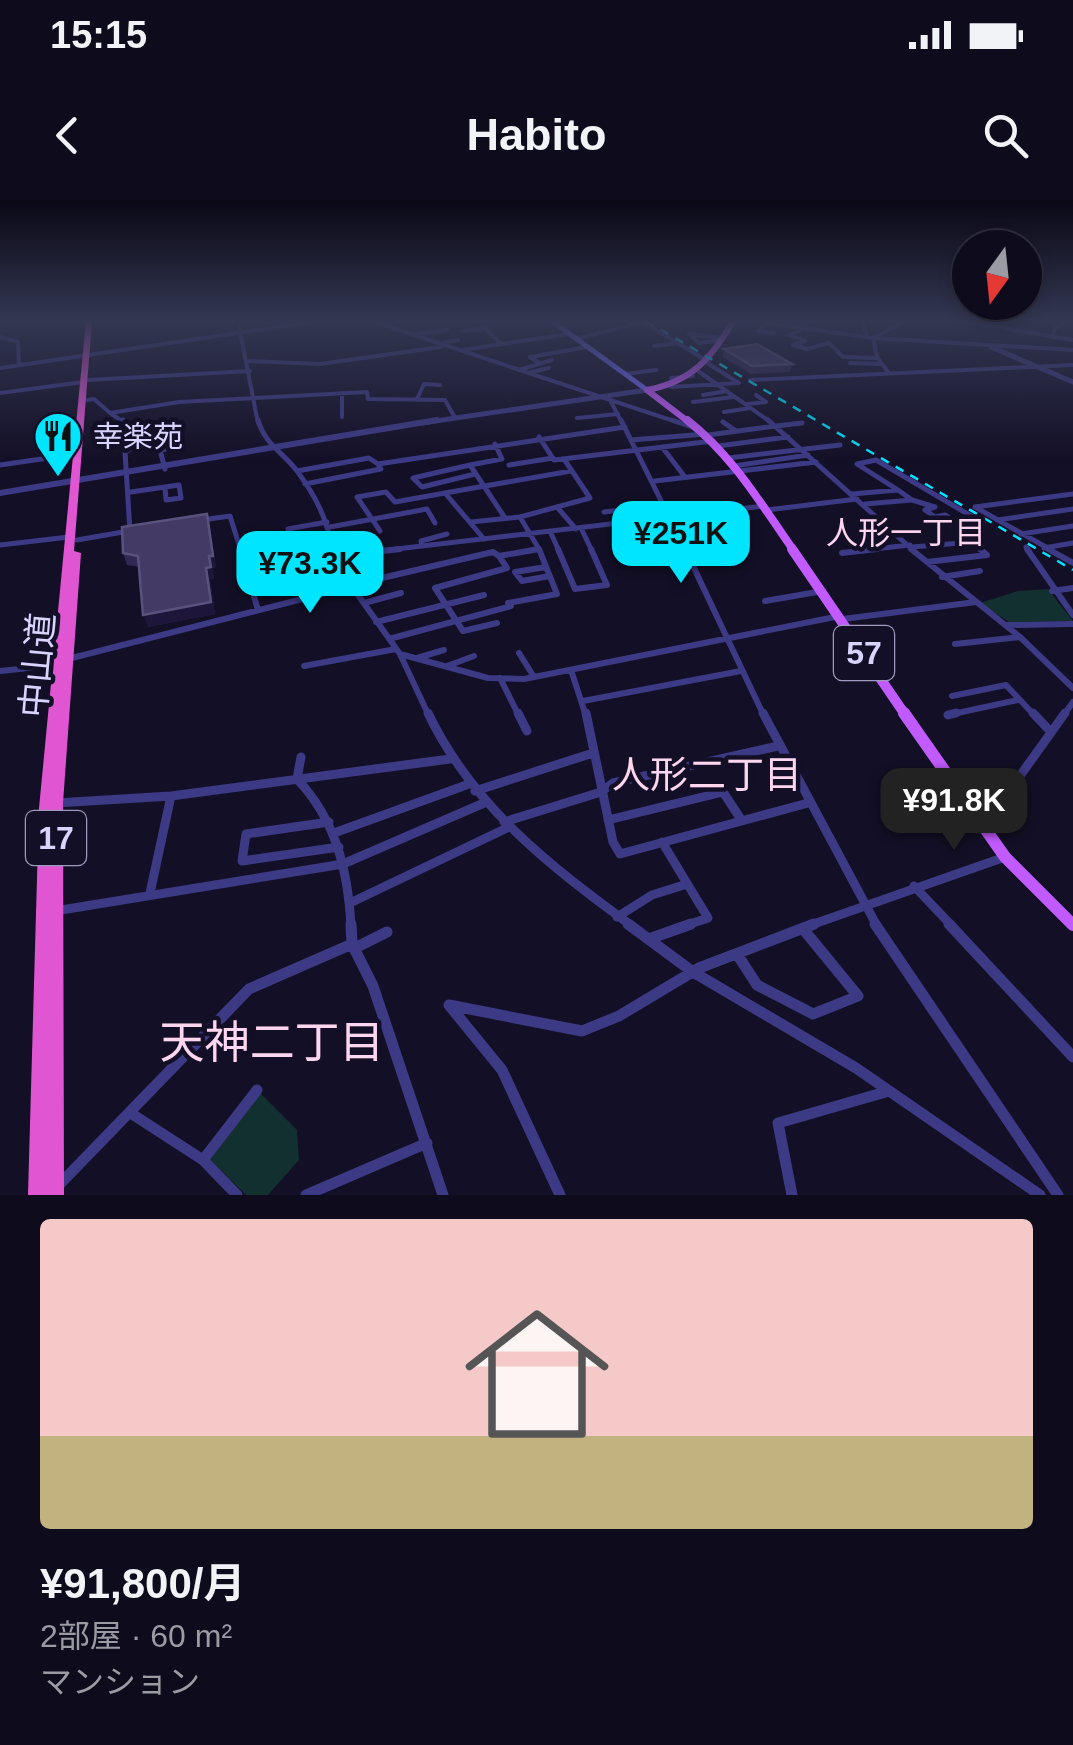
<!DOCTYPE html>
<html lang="ja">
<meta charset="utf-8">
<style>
:root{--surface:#0e0b1c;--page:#1c1929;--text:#f1f3f6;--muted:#9b9ba3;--line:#2e2b3b;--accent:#00e5ff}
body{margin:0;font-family:Arial,"Noto Sans JP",sans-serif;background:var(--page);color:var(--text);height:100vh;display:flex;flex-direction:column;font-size:38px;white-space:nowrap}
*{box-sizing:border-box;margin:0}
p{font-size:32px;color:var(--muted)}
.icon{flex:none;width:55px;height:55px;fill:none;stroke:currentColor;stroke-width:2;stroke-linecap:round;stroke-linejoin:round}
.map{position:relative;height:995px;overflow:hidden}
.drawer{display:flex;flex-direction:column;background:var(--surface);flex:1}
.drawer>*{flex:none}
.needle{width:65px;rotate:195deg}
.fabs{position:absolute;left:952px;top:30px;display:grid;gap:20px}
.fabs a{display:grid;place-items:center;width:90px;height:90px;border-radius:50%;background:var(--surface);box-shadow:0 5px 15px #0003,0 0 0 2px var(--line);font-size:50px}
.price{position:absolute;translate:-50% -85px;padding:0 22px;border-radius:20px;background:var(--accent);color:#111;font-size:32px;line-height:65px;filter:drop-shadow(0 2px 5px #0008)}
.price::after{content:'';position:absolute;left:50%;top:60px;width:30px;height:22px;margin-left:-15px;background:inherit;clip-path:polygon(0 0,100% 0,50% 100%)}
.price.selected{background:#222;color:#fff}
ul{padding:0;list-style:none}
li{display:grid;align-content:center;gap:20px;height:530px;padding:0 40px}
li span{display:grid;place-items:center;height:310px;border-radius:10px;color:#555}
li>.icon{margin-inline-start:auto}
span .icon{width:180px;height:180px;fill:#fffc;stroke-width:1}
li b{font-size:42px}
.status{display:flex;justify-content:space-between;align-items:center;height:70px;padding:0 50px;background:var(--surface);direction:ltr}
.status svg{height:28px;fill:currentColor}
header{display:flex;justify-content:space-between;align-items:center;height:130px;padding:0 40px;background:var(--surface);font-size:45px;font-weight:700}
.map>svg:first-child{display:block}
</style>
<div class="status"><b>15:15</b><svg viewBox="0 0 49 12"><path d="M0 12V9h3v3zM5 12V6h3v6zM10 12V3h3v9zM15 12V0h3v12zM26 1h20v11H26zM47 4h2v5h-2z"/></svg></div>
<header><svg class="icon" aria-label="back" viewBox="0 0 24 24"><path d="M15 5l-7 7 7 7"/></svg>Habito<svg class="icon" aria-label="search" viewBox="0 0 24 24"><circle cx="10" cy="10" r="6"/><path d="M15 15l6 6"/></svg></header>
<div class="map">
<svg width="1073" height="995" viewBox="0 0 1073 995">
<rect width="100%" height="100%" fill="#130f26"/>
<path fill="#12302f" d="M1048 389 1073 421 1009 422 980 403 1018 391Z
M260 893 297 930 299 960 268 995H246L210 960Z"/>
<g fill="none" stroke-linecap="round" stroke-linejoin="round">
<path stroke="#3d3a85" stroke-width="4" d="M238 121 258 223
M372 121 680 223
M641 121 709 162
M754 121 873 138 1073 150
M863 121 867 137
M962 121 1073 140
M765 124 758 131 774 133
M801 130 789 135 805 141
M462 131 484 128
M416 134 448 130
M0 137 18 142 19 165
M1052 137 1056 127 1069 121
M576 139 643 122
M721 140 699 143 689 134 722 138
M805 141 793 145 807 149 829 143 843 157 878 158
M443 143 458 140
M501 144 569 134
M654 146 678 143
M464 150 501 144 478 121
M249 161 320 164 441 147
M539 163 530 157 587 147
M850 163 882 164
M0 168 318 121
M519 170 552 160
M698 171 772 223
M531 172 549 168
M888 172 877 157 873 138 906 121
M625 174 656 170
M671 178 693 176
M88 180 250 171
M750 180 1073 165
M671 187 739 183 707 163
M0 193 83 182
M342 193V217
M703 195 727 191
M417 199 424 184 440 185
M87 200 94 199 110 213 179 202 367 192 368 199 445 200 454 216
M610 200 622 223
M693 202 733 197
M747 204 766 202 756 195
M724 212 750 208
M110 213 125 223
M577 218 618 214"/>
<path stroke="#3d3a85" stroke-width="5" d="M123 220 139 244 125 252 130 331
M258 220C265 245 283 252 297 271 315 295 330 322 331 351
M621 220 686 351
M672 220 695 228
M768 220 914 351
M723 222 736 231
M776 226 802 223
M708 235 775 226
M539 237 554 260 713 241
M631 240 706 234
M718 246 788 237
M662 247 685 277
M728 258 840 245
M0 265 76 254
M470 265 502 259 495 244
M509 265 553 258
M734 266 808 255
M165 269 160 250 183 246
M297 271 369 258 378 264
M475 274 422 287 413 278 470 265 505 318
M655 281 816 262
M305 284 381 269 378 264 625 227
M179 285 181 298 166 300 165 287Z
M898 290 857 264 876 260 983 323 965 327 945 315 935 317 925 310 935 307 912 300
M131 292 165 287
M445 293 571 271
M852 294 898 290 912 300 865 304
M557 307 576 329
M975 307 1053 351
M975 307 1073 294
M767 310 857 299
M604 312 665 305
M520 317 539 349 526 351
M202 320 230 316 241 351
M997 320 1073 309
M471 322 520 317 590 298 564 259
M330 327 427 309 435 323
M581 328 592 351
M288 329 327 322
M380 331 357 297 386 292 395 302 445 293 484 339
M550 331 559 351
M1021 334 1073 326
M77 340 129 331
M0 345 69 337
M297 346 328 339
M422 346 421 341 447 334
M912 347 973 342 983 351
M1026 347 1029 351
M1044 348 1073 343
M322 351 328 350
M379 351 764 306
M856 351 910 345"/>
<path stroke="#3d3a85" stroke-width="6" d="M240 349 258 410
M331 349V357L400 454 429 516
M558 349 575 389 607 385 591 349
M685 349 764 516
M911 349 1020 437 1073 488
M1027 349 1073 415
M1048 349 1073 363
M842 353 877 349
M331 357 400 349
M927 362 987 355 980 349
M546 367 515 372 522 381 550 376
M243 370 328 350
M942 377 980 371
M352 385 493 352 499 356
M1052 391 1073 388
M765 401 823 391
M364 403 401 393
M843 419 976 402
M376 422 484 395
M497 423 463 431 435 388 507 368 499 356 539 349
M1008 425 1073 424
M389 439 511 406 508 403 557 394 539 349
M955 444 1020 437
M519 453 534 477
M400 454 488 478 524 479 840 416
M417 458 444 450
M68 459 353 386
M304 466 396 449
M447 466 474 456
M571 470 586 516
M0 471 57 465
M500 478 519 516
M952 496 1006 485 1035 516
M583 501 741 471
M948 515 1018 500
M1063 516 1073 502"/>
<path stroke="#3d3a85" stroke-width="9" d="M428 513C473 607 550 666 632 726
M518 513 527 531
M586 513 613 642 620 654 808 603
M763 513 877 726
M1033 513 1050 531
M948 515 956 513
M297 579C336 620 348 671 351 726
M297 579 301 557
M475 591 593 553
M56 603 171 596 450 559
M971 611 1007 594 1065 513
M608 620 723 592 742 621
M329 622 246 634 242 661 339 647
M504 622 601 592 613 583 778 546
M334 633 469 584
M662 642 708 718 684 726
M914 686 952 726
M150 693 171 596
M350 703 509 627
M55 711 343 664 484 603
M617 717 652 695 687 684
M808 726 1005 657"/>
<path stroke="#3d3a85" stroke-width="11" d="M351 724 352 744 373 786 443 995
M628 724 693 772 856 868 1040 995
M875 724 1058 995
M949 724 1073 857
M649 739 691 724
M355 748 387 732
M737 754 757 785 813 814 858 796 804 730
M449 805 582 831 619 816 699 768 814 724
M449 805 502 870 560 995
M132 914 203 960 237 995
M203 960 257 890
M56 988 249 789 352 744
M306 995 427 943
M792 995 778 923 889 891"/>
<path stroke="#3d3a85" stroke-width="5" d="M991 147 1073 182
M422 223 647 190"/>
<path stroke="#3d3a85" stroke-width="6" d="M0 293 437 220"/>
<path stroke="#6f6bff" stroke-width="5" d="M552 121 647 190"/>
<path stroke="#c25bff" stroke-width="6" d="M647 190 690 223
M647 190C691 182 712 158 733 121"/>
<path stroke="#c25bff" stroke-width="8" d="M687 220C733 256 761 304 794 351"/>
<path stroke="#c25bff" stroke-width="10" d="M792 349 906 516"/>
<path stroke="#c25bff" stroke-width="12" d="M904 513 1005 657 1073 725"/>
<path fill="#e055d1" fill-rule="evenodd" d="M86 121H92L74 351 81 353 63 603 64 995H28L39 608Z"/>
<path stroke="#00e5ff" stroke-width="2.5" stroke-dasharray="9 8" stroke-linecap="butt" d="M646 121 1073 370"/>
</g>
<path fill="#312854" d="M724 149 792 164 790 172 751 174 723 157Z
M207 314 216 368H212L214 379H210L215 414 148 427 139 367 127 365 123 353Z"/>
<path fill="#1d163a" d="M207 314 216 368H212L214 379H210L215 414 148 427 143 415 206 368Z"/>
<path fill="#433a66" stroke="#5a527e" stroke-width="2.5" d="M757 144 792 164 752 166 724 149Z
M207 314 213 356H209L211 367 206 368 211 402 143 415 138 356 123 353 122 327Z"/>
<linearGradient id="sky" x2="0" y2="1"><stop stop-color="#0a0815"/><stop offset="0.46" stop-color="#333752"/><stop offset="1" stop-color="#333752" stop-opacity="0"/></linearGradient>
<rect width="1073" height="261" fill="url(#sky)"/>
<defs>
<g id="restaurant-pin" transform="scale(2.5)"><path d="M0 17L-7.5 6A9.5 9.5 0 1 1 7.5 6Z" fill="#00e5ff" stroke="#130f26"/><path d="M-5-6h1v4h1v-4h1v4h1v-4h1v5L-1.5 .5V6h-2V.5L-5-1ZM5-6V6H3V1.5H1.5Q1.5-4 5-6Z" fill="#111"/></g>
</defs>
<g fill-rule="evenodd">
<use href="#restaurant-pin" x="58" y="236"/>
</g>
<g text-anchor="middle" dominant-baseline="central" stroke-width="9" stroke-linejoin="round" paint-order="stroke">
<g font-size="30" fill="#d9d4ff" stroke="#130f26" text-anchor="start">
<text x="93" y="236">幸楽苑</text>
</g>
<g font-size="32" fill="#ffd6f0" stroke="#130f26">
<text x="906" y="333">人形一丁目</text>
</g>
<g fill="#130f26" stroke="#9e99be" stroke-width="2.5">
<rect x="834" y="426" width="60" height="54" rx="8"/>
<rect x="26" y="611" width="60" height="54" rx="8"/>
</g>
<g font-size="32" font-weight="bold" fill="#d9d4ff">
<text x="864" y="453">57</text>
<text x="56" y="638">17</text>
</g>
<g font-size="35" fill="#d9d4ff" stroke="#130f26">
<text transform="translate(37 465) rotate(-85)">中山道</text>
</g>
<g font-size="38" fill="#ffd6f0" stroke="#130f26">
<text x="707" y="575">人形二丁目</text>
</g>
<g font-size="45" fill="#ffd6f0" stroke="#130f26">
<text x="272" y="842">天神二丁目</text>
</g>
</g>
</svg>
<div class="fabs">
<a><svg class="needle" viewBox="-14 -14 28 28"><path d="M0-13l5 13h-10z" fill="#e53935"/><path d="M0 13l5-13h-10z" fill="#9b9ba3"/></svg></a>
</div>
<b class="price" style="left:681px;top:386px">¥251K</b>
<b class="price" style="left:310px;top:416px">¥73.3K</b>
<b class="price selected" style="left:954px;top:653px">¥91.8K</b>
</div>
<section class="drawer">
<ul>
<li><span style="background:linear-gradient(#f6c9c9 70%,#c2b280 0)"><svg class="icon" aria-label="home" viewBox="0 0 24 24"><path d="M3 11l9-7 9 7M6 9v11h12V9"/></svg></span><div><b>¥91,800/月</b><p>2部屋 · 60 m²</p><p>マンション</p></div></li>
</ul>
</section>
